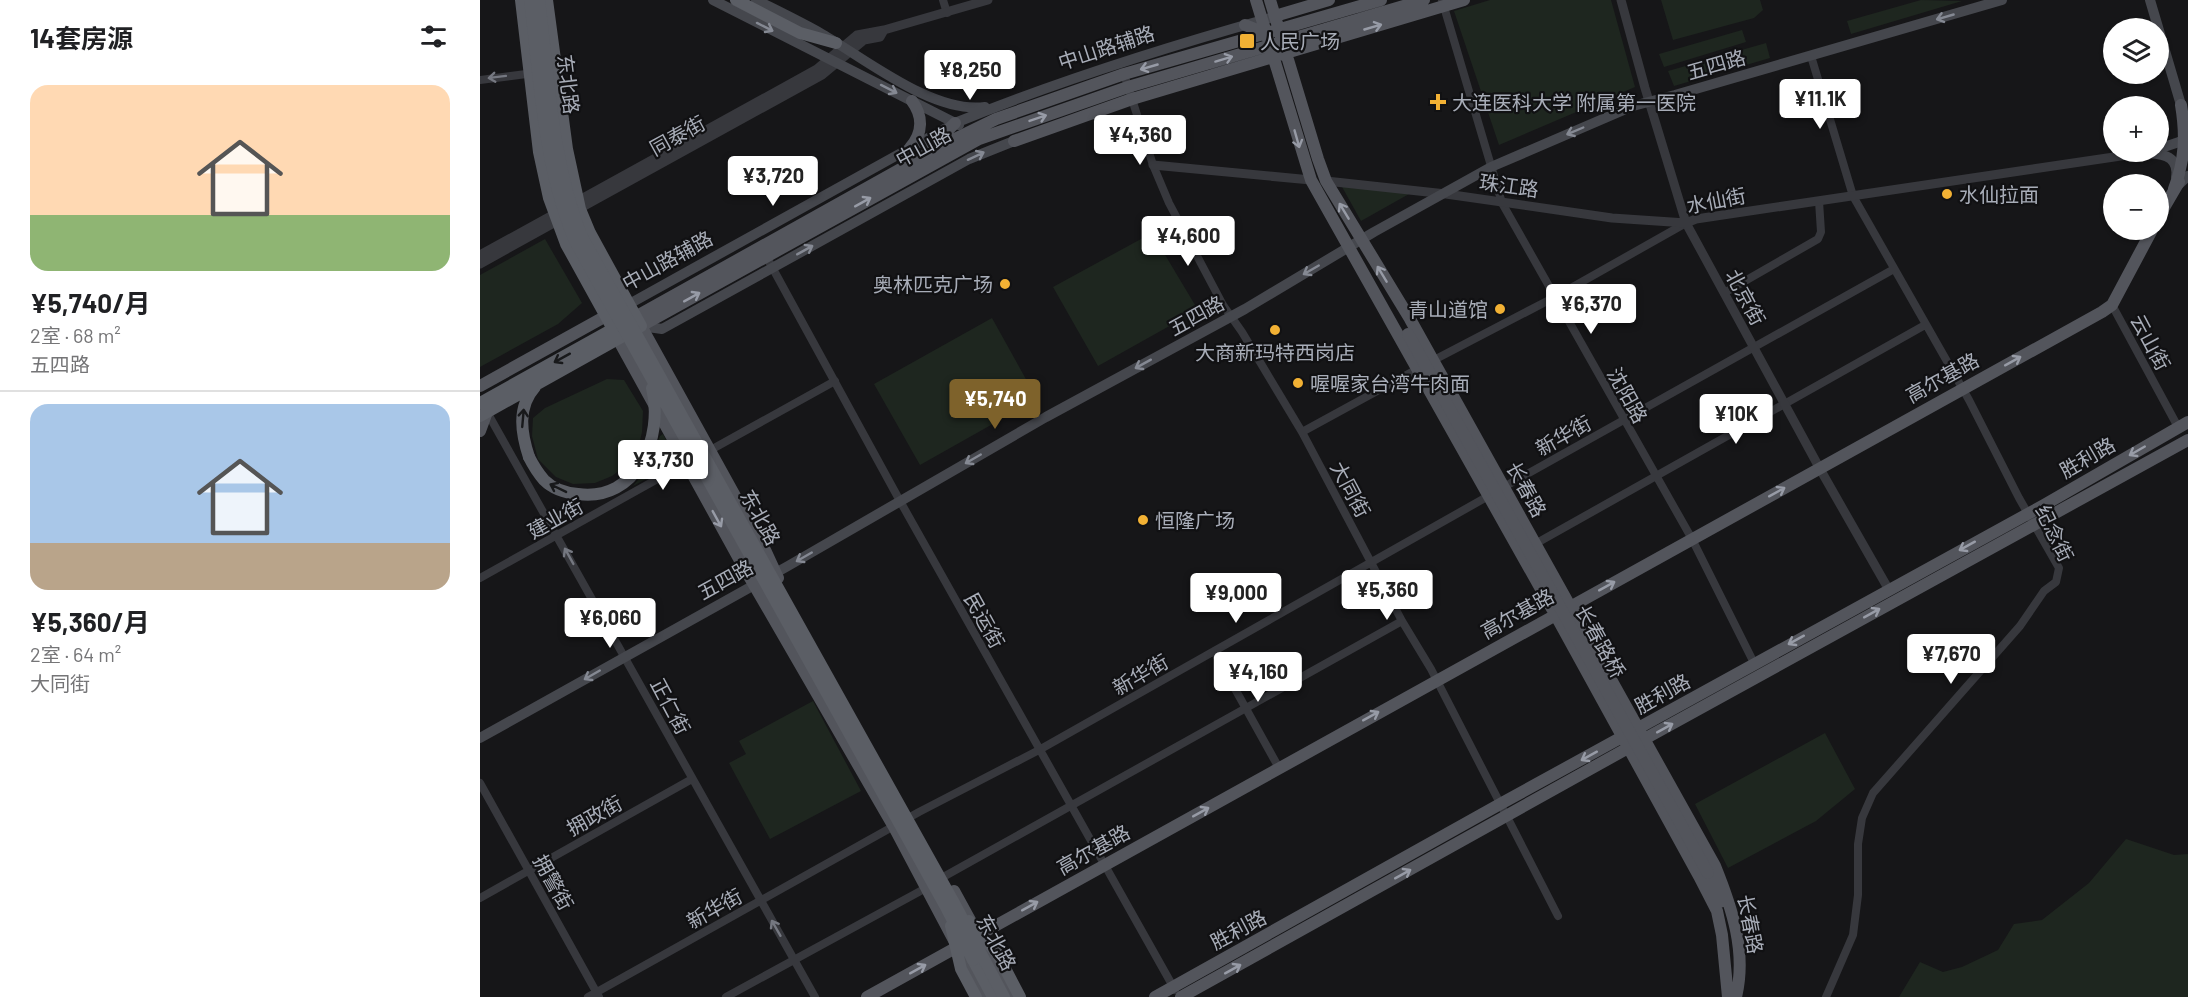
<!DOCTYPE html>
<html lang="zh">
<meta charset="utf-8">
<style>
:root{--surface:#fff;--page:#f6f6f6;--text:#202124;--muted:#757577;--line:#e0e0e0;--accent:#7e622b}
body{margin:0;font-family:Barlow,"Noto Sans SC",sans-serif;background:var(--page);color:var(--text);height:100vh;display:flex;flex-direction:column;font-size:22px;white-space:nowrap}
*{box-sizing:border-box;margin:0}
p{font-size:20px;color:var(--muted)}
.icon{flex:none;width:33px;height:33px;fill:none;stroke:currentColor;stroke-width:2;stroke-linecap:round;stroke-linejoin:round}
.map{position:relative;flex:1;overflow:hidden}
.drawer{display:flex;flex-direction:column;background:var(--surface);width:480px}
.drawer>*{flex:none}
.fabs{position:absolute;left:1623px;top:18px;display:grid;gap:12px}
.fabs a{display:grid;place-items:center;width:66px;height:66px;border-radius:50%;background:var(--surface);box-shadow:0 2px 4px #0004;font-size:30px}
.price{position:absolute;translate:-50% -51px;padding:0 14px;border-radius:6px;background:#fff;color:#222;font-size:20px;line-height:39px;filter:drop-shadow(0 2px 3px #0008)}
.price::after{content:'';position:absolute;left:50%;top:36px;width:18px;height:14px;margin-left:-9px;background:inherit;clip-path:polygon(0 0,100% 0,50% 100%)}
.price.active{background:var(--accent);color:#fff}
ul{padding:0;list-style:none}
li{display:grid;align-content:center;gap:12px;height:318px;padding:0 30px}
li+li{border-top:2px solid var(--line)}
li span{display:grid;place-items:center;height:186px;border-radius:18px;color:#555}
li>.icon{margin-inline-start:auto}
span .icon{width:108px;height:108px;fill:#fffc;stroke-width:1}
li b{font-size:26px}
h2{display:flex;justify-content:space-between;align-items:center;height:72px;padding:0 30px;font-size:26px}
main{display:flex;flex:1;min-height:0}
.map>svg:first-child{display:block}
</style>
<main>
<section class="drawer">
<h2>14套房源<svg class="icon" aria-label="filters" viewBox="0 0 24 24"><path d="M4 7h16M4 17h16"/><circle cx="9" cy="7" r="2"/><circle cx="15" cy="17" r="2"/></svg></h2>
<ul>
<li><span style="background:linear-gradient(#ffd9b3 70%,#8fb573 0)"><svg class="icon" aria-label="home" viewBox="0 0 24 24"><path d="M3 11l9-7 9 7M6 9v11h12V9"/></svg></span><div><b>¥5,740/月</b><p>2室 · 68 m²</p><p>五四路</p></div></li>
<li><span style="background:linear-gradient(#a9c7e8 75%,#b9a48a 0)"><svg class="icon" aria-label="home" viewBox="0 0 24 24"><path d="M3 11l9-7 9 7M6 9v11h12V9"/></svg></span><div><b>¥5,360/月</b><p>2室 · 64 m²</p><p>大同街</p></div></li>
</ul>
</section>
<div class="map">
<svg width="1708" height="997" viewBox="0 0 1708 997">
<rect width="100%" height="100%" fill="#161618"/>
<path fill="#1e261f" d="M1010 0H1131L1155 87 1019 145 974 11Z
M1181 0H1280L1283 10 1274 18 1193 40Z
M1441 0 1482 1 1371 34 1367 21Z
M1262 30 1266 42 1184 67 1179 54Z
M1286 43 1290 58 1194 86 1188 71Z
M861 185 929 194 881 221Z
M672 233 718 310 618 366 573 287Z
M65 239 102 303 78 324 0 367V275Z
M512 318 557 399 440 465 394 384Z
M127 379 144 380 163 411 162 432 157 454 145 466 132 476 115 483 93 484 76 477 58 459 52 436 53 418 65 408Z
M183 434 197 462 153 486 167 469 180 436Z
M333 701 381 791 290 839 249 763 266 754 259 741Z
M1345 733 1375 789 1336 821 1248 868 1215 804Z
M1646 839 1694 855 1708 854V997H1419L1440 962 1463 972 1482 967 1518 950 1534 924 1562 920 1609 883Z"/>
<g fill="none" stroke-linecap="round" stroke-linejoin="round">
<path stroke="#37383d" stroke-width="8" d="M463 0 467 13
M962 0 1022 203 1212 539 1274 663
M1331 56 1373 196 1489 400 1539 498 1579 568 1576 582 1564 591 1540 626 1393 793 1382 818 1378 844V895L1373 935 1346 997
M644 74 673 165 689 203 743 305 762 332 822 432 922 621 951 669 1078 916
M0 80 54 73
M286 256 420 501 695 990
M1244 293 1338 239 1341 232 1339 201
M1632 305 1698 427
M952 361 1075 297 1206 223
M7 412 335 997
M822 432 941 367
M227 452 355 381
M1022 488 1414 269
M1055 544 1445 325
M0 578 208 462
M734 651 799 768
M0 783 119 997
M465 876 922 621
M0 898 212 779
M108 997 439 812 559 750 1012 494
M246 997 446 888"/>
<path stroke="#37383d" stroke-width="9" d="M1141 0 1165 88 1206 223 1340 469 1409 590
M673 165 831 180
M846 181 966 194 1132 218 1206 223 1216 219 1661 153
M94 203 337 69 377 35 404 30 508 0
M95 211 342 75 384 40 400 37 404 30
M0 255 80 211
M0 264 81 219"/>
<path stroke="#45474d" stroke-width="10" d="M233 0 479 125
M276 0C298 11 321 22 342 34 386 59 453 114 505 107
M1670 0 1701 105
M1678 149 1699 142 1708 137
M1661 153C1678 153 1700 154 1696 177
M1695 188 1708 176
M142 308 475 123C578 81 683 48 790 18
M161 326 182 329 489 159 534 141
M0 738 308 566 566 417 765 309 894 232 1011 167 1153 106 1195 95 1522 0"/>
<path stroke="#53555c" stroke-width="12" d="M776 0 831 180 1075 614 1219 876 1237 911 1242 935 1248 997
M790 0 838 159 846 181 930 319 1235 866C1252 908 1267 952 1256 997
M795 16 849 0
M765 25 785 33
M534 141 652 99 984 0
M452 146 475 123
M430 148C443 133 443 116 432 101
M1694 189C1705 160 1706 135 1701 105
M1678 218 1699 182
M148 321 469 142 516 119 644 74 901 0
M133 330 262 564 414 827 504 997
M0 386 126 316
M0 431 7 412
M298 578 286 552 161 326 499 139 648 87 944 0
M1228 873 1240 902
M474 891 532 997
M387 997 1622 312 1632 305 1672 230
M675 997 1022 803 1564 505 1708 422
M701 997 1148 748 1708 440"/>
<path stroke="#5b5e65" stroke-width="12" d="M256 0 320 33 356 43
M0 403 133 329 86 244 69 198 59 152 41 0
M0 416 161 326 110 233 100 209 87 149 67 0
M49 457C41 433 37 407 55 387
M493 960 513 997"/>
<path stroke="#53555c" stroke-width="12" d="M928 334 1228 873"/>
<path stroke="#5b5e65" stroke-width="12" d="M50 0C60 81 63 165 95 241L466 907 493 960
M59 0C69 79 72 162 102 237L474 903 524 997
M49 457C53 465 58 473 64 480 73 489 86 493 98 494 157 502 184 437 172 388
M489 921 517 953 540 997
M471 926 481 969 496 997"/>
</g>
<defs><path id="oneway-shaft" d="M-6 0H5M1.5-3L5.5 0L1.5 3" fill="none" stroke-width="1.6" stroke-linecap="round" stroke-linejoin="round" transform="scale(1.5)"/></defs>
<g stroke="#858993">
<use href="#oneway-shaft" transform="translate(1465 17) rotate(164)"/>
<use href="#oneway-shaft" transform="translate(285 27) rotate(27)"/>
<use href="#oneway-shaft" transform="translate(409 89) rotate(27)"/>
<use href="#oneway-shaft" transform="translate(1095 131) rotate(157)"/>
<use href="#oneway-shaft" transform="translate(496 156) rotate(-25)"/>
<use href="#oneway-shaft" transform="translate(325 250) rotate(-29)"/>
<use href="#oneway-shaft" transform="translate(831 270) rotate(150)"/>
<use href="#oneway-shaft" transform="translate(663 364) rotate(151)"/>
<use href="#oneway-shaft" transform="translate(493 459) rotate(150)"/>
<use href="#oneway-shaft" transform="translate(324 557) rotate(150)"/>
<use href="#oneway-shaft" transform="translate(112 675) rotate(150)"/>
</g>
<g stroke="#979ba6">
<use href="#oneway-shaft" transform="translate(893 27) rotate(-16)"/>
<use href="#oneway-shaft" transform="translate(744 59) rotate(-17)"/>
<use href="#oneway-shaft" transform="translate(669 67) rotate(164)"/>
<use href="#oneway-shaft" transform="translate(558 118) rotate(-19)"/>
<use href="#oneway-shaft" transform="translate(817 139) rotate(74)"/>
<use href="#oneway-shaft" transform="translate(383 202) rotate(-29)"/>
<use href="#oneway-shaft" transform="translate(864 211) rotate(-121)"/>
<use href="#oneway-shaft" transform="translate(902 274) rotate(-121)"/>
<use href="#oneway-shaft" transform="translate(212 297) rotate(-29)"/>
<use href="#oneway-shaft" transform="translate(1533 361) rotate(-29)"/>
<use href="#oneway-shaft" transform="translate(1657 451) rotate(150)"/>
<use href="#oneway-shaft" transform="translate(1297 492) rotate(-29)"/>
<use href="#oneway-shaft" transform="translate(237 519) rotate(61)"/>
<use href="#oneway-shaft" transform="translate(1487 546) rotate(151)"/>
<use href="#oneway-shaft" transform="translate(1127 586) rotate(-29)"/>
<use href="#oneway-shaft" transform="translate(1392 613) rotate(-29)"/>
<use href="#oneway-shaft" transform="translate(1316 640) rotate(151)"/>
<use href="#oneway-shaft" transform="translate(891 716) rotate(-29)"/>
<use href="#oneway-shaft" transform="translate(1185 728) rotate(-29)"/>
<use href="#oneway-shaft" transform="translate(1109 756) rotate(151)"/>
<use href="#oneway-shaft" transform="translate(721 812) rotate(-29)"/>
<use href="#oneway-shaft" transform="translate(923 874) rotate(-29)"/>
<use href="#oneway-shaft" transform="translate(550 906) rotate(-29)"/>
<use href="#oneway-shaft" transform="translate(438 969) rotate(-29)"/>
<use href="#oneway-shaft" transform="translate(753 969) rotate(-29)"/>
</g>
<g stroke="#757881">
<use href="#oneway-shaft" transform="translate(17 77) rotate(173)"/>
<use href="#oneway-shaft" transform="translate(89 556) rotate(-119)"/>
<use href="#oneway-shaft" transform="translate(296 928) rotate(-120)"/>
</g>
<g stroke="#18191b">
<use href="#oneway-shaft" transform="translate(82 358) rotate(151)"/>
<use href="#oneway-shaft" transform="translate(43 418) rotate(-85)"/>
<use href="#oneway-shaft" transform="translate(78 488) rotate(-154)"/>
</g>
<g fill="#f2b134" stroke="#111113" stroke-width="2">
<rect x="759" y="33" width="16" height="16" rx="3"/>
<path d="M955 93h6v6h6v6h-6v6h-6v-6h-6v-6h6z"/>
<circle cx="1467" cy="194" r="6"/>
<circle cx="525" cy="284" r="6"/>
<circle cx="1020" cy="309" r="6"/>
<circle cx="795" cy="330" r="6"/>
<circle cx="818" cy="383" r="6"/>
<circle cx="663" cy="520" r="6"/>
</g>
<g text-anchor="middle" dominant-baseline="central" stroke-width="4.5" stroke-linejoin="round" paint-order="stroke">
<g font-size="20" fill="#a8adb8" stroke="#111113" text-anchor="start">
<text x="780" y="41">人民广场</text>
<text x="972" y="102">大连医科大学 附属第一医院</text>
<text x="1479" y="194">水仙拉面</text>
<text x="513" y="284" text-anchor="end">奥林匹克广场</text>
<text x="1008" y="309" text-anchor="end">青山道馆</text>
<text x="795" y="352" text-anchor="middle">大商新玛特西岗店</text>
<text x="830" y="383">喔喔家台湾牛肉面</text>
<text x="675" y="520">恒隆广场</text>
</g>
<g font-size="20" fill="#a8adb8" stroke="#111113">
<text transform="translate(626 47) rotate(-18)">中山路辅路</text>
<text transform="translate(1236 64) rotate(-16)">五四路</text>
<text transform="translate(89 84) rotate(83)">东北路</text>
<text transform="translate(197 135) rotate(-29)">同泰街</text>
<text transform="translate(443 146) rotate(-29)">中山路</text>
<text transform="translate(1029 185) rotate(8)">珠江路</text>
<text transform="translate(1236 200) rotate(-11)">水仙街</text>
<text transform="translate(187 260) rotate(-29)">中山路辅路</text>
<text transform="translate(1266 297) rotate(62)">北京街</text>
<text transform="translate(716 315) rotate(-29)">五四路</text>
<text transform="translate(1671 342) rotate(62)">云山街</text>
<text transform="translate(1462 377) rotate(-29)">高尔基路</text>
<text transform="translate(1148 395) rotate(61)">沈阳路</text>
<text transform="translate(1083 435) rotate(-29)">新华街</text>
<text transform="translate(1607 457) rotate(-30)">胜利路</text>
<text transform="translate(871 489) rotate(62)">大同街</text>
<text transform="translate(1047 489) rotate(61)">长春路</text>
<text transform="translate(281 517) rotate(61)">东北路</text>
<text transform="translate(75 518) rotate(-29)">建业街</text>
<text transform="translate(1575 533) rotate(64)">纪念街</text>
<text transform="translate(245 579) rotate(-29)">五四路</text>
<text transform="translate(1037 613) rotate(-29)">高尔基路</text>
<text transform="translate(505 620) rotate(61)">民运街</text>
<text transform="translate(1121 641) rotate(61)">长春路桥</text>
<text transform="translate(660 674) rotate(-30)">新华街</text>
<text transform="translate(1182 693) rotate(-29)">胜利路</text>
<text transform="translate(191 706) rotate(62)">正仁街</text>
<text transform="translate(114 815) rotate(-29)">拥政街</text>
<text transform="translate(613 849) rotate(-29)">高尔基路</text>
<text transform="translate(74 882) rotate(61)">拥警街</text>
<text transform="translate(234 908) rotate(-29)">新华街</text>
<text transform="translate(1271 924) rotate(79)">长春路</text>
<text transform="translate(758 929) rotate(-28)">胜利路</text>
<text transform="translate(517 942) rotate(62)">东北路</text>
</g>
</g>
</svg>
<div class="fabs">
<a><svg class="icon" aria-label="layers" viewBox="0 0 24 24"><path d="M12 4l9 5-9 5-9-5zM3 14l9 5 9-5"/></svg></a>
<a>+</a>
<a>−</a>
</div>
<b class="price" style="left:490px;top:101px">¥8,250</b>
<b class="price" style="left:1340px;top:130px">¥11.1K</b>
<b class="price" style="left:660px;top:166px">¥4,360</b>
<b class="price" style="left:293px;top:207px">¥3,720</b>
<b class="price" style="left:708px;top:267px">¥4,600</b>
<b class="price" style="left:1111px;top:335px">¥6,370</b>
<b class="price active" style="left:515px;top:430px">¥5,740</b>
<b class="price" style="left:1256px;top:445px">¥10K</b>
<b class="price" style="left:183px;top:491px">¥3,730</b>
<b class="price" style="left:907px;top:621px">¥5,360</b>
<b class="price" style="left:756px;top:624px">¥9,000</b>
<b class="price" style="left:130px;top:649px">¥6,060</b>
<b class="price" style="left:1471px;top:685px">¥7,670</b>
<b class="price" style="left:778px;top:703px">¥4,160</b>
</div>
</main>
